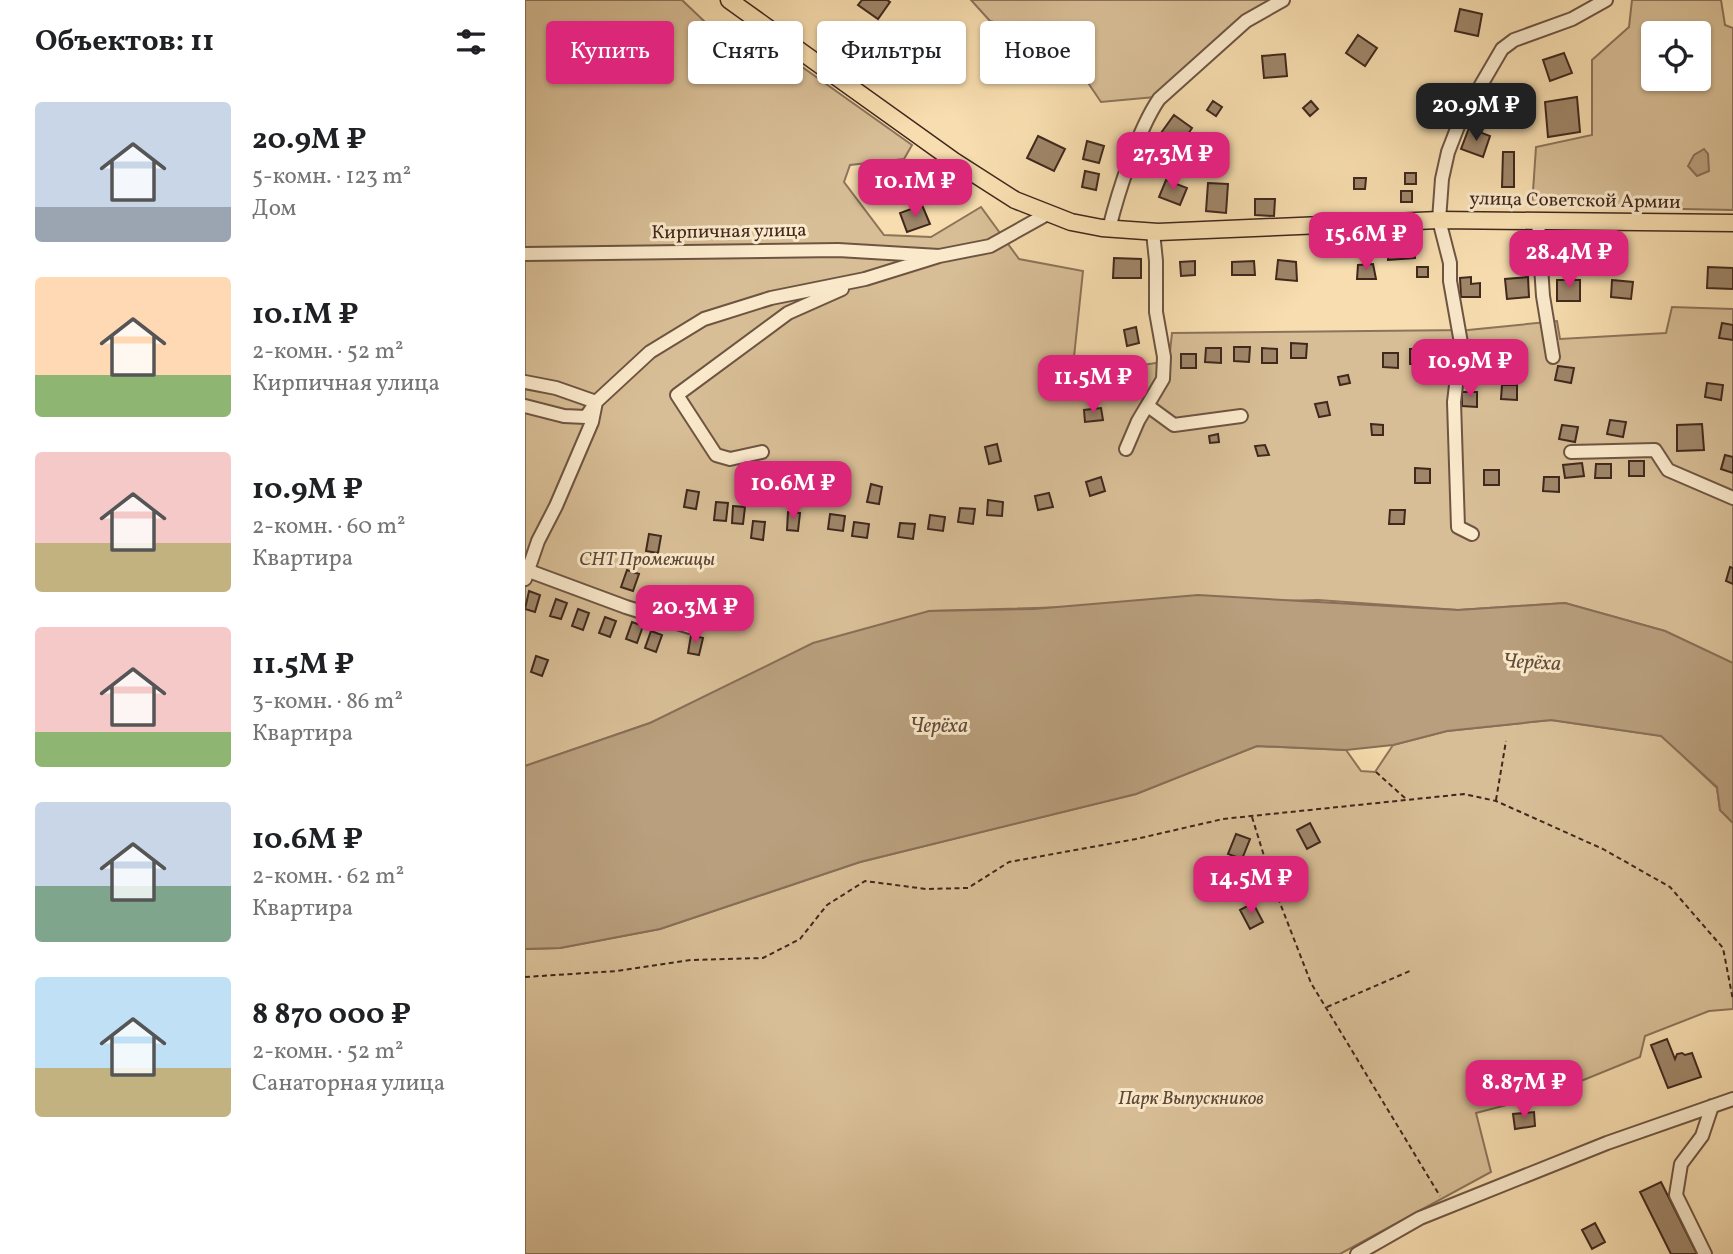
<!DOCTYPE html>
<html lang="ru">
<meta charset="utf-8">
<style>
:root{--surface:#fff;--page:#f6f6f6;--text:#202124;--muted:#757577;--accent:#db2777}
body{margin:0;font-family:Vollkorn,serif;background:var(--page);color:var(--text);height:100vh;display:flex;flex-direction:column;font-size:26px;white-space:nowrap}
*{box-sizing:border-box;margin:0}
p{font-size:23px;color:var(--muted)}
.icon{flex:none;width:38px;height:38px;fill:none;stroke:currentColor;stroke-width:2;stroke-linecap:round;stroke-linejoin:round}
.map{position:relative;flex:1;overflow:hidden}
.side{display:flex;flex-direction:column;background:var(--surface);width:525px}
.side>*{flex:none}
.hud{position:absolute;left:21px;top:21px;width:665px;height:63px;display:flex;gap:14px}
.tools{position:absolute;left:1116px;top:21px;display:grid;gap:14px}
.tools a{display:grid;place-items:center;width:70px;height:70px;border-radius:7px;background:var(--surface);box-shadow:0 2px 5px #0004;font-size:35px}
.price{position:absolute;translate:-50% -60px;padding:0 16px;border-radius:14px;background:var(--accent);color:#fff;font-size:23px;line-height:46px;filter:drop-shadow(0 2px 4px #0008)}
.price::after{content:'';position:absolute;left:50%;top:42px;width:21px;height:16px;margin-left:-10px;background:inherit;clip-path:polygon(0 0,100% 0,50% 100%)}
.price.active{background:#222;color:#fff}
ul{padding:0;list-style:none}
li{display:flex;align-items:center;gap:21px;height:175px;padding:0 35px}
li span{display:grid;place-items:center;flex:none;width:196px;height:140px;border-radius:7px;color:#555}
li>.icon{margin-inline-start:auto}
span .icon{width:84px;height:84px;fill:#fffc;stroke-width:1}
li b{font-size:30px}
h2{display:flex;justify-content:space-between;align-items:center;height:84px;padding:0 35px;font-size:30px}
.chip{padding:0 24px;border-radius:7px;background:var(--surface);box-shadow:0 2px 5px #0004;font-size:24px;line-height:63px}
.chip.active{background:var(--accent);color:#fff}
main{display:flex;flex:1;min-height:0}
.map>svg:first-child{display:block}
</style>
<main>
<section class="side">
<h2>Объектов: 11<svg class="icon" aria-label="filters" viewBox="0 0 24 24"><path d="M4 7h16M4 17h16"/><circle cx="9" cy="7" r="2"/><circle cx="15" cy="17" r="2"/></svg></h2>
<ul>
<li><span style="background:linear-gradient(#c9d6e8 75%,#9aa5b1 0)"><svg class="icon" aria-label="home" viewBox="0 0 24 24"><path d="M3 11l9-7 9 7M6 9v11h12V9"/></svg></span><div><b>20.9M ₽</b><p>5-комн. · 123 m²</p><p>Дом</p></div></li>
<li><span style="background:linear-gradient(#ffd9b3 70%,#8fb573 0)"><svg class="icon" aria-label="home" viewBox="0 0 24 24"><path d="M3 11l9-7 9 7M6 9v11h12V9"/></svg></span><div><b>10.1M ₽</b><p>2-комн. · 52 m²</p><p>Кирпичная улица</p></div></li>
<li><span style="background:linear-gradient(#f6c9c9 65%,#c2b280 0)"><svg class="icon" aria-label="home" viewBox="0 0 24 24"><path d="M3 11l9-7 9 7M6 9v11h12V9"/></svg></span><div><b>10.9M ₽</b><p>2-комн. · 60 m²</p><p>Квартира</p></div></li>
<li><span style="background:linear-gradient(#f6c9c9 75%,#8fb573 0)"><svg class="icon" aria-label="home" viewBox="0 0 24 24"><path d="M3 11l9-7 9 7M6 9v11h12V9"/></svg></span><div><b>11.5M ₽</b><p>3-комн. · 86 m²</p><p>Квартира</p></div></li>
<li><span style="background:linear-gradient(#c9d6e8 60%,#7fa58c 0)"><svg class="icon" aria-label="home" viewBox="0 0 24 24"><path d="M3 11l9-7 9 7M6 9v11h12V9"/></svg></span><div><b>10.6M ₽</b><p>2-комн. · 62 m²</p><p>Квартира</p></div></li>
<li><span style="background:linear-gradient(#bfe0f5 65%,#c2b280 0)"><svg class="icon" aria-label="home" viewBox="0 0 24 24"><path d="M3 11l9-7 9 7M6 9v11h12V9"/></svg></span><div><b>8 870 000 ₽</b><p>2-комн. · 52 m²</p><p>Санаторная улица</p></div></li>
</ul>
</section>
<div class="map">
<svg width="1208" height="1254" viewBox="0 0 1208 1254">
<rect width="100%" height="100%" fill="#f7ddaf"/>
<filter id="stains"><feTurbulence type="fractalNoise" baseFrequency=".00286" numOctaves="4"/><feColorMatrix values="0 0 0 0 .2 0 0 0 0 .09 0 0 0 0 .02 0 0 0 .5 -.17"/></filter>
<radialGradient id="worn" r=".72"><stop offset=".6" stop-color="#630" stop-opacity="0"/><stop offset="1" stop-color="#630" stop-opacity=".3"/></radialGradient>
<path fill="#d8be96" stroke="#8c735a" stroke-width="2" fill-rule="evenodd" d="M0 0H157L181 23 263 57 387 145 379 159 325 165 319 182 359 235 406 237 456 207 494 259 558 271 547 376 644 361 647 333 943 330 1032 321 1035 339 1141 333 1147 307 1208 309V663L1140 631 1040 603 933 610 793 600 404 611 125 723 0 766Z
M446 0H750L641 96 576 102 532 37 465 21Z
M1107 0H1196L1200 25 1208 28V210L1007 206 1011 147 1067 135V60L1104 27ZM1129 33H1174V79H1129Z
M1026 720 1137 736 1192 788 1195 810 1208 823V1009L1184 1011 1120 1036 1115 1057 1024 1094 951 1113 966 1172 815 1254H0V949L35 948 135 929 335 862 611 794 732 746 821 750 836 771 850 772 868 745 922 731Z"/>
<path fill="#b99f7d" stroke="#896f57" stroke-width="2" d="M1179 149 1183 154 1184 171 1172 176 1163 166 1169 155Z
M673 595 933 610 1040 603 1140 631 1208 663V823L1195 810 1192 787 1136 736 1026 720 922 731 868 745 821 750 732 746 611 794 335 862 135 929 35 948 0 949V766L125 723 288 643 404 611 509 609Z"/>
<path fill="#9f8669" stroke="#40281d" stroke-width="2" d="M337 0H362L365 2 353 19 333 5Z
M935 9 957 14 953 36 930 31Z
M375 29 394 41 383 61 362 49Z
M833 35 852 48 840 66 821 53Z
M1039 53 1047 73 1025 81 1018 60Z
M760 54 762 76 739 78 737 56Z
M1052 97 1055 132 1023 137 1020 102Z
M688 101 697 107 691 116 682 110Z
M786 101 793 109 785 116 778 108Z
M649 115 667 128 655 146 636 133Z
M944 128 965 136 958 157 936 149Z
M513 136 540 149 529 171 502 158Z
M562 141 579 146 574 163 558 159Z
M978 152H989V187H977Z
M560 171 574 174 571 190 557 187Z
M880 173H891V184H880Z
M829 178H841L840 189H829Z
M641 180 662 188 655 205 634 197Z
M683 183 703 184 701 213 681 211Z
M876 191H887V202H876Z
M730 199H750L749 216 730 215Z
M397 205 405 224 382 232 375 213Z
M865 240 891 241 890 258 863 260Z
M589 258 616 259V278H588Z
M753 260 771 262 772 281 751 279Z
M670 261V275L656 276 655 262Z
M729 261 730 275H707V262Z
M848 264 851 279H832L833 265Z
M892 267H903V277H892Z
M1183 267 1208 268V289L1182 288Z
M946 277V284L955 283V297H936L935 278Z
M1003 277 1004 297 982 299 980 279Z
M1032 280H1055V301H1032Z
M1087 280 1108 282 1106 299 1086 297Z
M1197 323 1208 325V340L1194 338Z
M611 327 614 343 602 346 599 330Z
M766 343 782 344 781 358H766Z
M709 347H725L724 362 709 361Z
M681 348H696V363L680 362Z
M737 348 752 349V363H737Z
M885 349H900V364H885Z
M858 353H873V368L858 367Z
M656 354H671V368H656Z
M1033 366 1049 368 1046 383 1030 380Z
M823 375 825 383 815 385 813 377Z
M1182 383 1198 385 1196 400 1180 397Z
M977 385H992V400L976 399Z
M937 392H952V407L937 406Z
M802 402 805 415 794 417 790 404Z
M576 408 578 420 560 422 559 410Z
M1085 420 1101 422 1098 437 1082 434Z
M846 424 858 425V435H847Z
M1177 424 1179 450 1152 451V425Z
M1037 425 1053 427 1050 442 1034 439Z
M693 434 694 442 685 443 684 436Z
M472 444 476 461 464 464 460 447Z
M740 445 744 455 733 456 730 446Z
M1200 455 1208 457V473L1196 469Z
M1104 461H1119V476H1104Z
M1057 463 1059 476 1040 478 1038 465Z
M1071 464H1086V478H1070Z
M890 468 905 469V483H890Z
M959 470H974V485H959Z
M576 477 580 491 565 496 561 482Z
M1019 477H1034V492L1018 491Z
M346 484 357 487 354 504 342 502Z
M162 490 174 492 171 509 159 507Z
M524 493 528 507 513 510 510 496Z
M463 500 478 502 477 516 462 515Z
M191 502 203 503 201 521 189 520Z
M208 506 220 507 218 524 207 523Z
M435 508 450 509 448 524 433 522Z
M865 510H880L879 524H864Z
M263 512 275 513 273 531 262 530Z
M305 514 320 516 318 531 303 529Z
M405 515 420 517 418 531 403 529Z
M228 521 240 522 238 540 226 538Z
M329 522 344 524 342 538 327 536Z
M375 523 390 524 388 539 373 537Z
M124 534 136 536 133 553 121 551Z
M1205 567 1208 568V584L1201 581Z
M102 570 114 574 108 591 96 587Z
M4 591 15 595 10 612 0 609Z
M31 599 42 603 36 619 25 616Z
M53 609 64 613 58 630 47 626Z
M80 617 91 621 85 637 74 633Z
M107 622 118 626 112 643 101 639Z
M126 631 137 635 131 652 120 648Z
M166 635 178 638 174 655 163 653Z
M11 656 23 660 17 676 6 672Z
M785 823 795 842 782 849 772 830Z
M711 834 725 839 717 859 703 854Z
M728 903 738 922 725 929 715 910Z
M1142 1039 1150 1059 1152 1054 1157 1053 1160 1055 1167 1053 1176 1077 1143 1088 1126 1045Z
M1009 1112 1010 1126 990 1129 988 1114Z
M1136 1182 1172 1254H1146L1115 1192Z
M1070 1223 1080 1242 1067 1249 1057 1230Z"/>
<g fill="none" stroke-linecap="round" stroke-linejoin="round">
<g stroke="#6e5542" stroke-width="16">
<path id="minor" d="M1013 221 1018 296 1028 357
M584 229C593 192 613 130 634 99L721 21 758 0
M0 254 313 250 414 256 465 246 524 213
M0 382 31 388 71 402 61 417 39 416 0 406
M623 406 649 425 716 416
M601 449 613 421 638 379 639 357 631 312V261L628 232
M237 452 205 459 191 455 152 395 263 313 317 289
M1046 452 1130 450 1143 470 1208 498
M947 534 933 527 929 402 936 343 925 281V263L914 220 917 179 923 152 935 121 977 49 989 40 1047 19 1081 0
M4 571 101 607 165 627
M0 579 13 541 31 506 67 422 71 402 125 352 179 319 246 298 340 279 414 256
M832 1254 895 1218 1082 1143 1208 1099
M1180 1254 1151 1195 1156 1164 1177 1136 1187 1106"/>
</g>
<g stroke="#40281d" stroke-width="19">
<path id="major" d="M204 0 429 161 490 200 546 222 577 228 633 232 914 220 1208 223"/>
</g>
<path stroke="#40281d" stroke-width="2" stroke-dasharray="5 3.5" stroke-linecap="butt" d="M851 772 881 799
M971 800 981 741
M727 817 748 885 786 983 915 1196
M0 977 92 971 166 960 238 958 275 939 302 905 340 881 401 889 443 888 484 862 611 839 698 819 939 794 971 801 1078 849 1145 887 1198 948 1208 1000
M802 1007 887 970"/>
<use href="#minor" stroke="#fae9cb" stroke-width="12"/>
<use href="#major" stroke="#f7ddaf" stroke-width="16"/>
</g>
<g text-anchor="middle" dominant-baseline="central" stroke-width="6" stroke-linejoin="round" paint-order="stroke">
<g font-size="19" fill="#40281d" stroke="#fae9cb">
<text transform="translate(1050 201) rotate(1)">улица Советской Армии</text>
<text transform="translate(204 232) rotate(-1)">Кирпичная улица</text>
</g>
<g font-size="19" font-style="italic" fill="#5e4635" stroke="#fae9cb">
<text x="122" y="560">СНТ Промежицы</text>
<text x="666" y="1099">Парк Выпускников</text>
</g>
<g font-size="21" font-style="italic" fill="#644c3a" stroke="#fae9cb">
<text transform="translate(1007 663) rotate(3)">Черёха</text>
<text x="414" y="726">Черёха</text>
</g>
</g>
<rect width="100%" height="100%" filter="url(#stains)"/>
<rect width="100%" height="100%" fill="url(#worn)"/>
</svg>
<div class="tools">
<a><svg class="icon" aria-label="locate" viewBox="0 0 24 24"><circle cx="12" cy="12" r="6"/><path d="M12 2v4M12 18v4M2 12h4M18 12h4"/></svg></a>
</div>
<b class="price active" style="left:951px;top:143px">20.9M ₽</b>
<b class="price" style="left:648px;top:192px">27.3M ₽</b>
<b class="price" style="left:390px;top:219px">10.1M ₽</b>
<b class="price" style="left:841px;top:272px">15.6M ₽</b>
<b class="price" style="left:1044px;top:290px">28.4M ₽</b>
<b class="price" style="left:945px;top:399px">10.9M ₽</b>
<b class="price" style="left:568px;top:415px">11.5M ₽</b>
<b class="price" style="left:268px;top:521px">10.6M ₽</b>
<b class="price" style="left:170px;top:645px">20.3M ₽</b>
<b class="price" style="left:726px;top:916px">14.5M ₽</b>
<b class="price" style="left:999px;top:1120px">8.87M ₽</b>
<div class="hud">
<a class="chip active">Купить</a>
<a class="chip">Снять</a>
<a class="chip">Фильтры</a>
<a class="chip">Новое</a>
</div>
</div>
</main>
